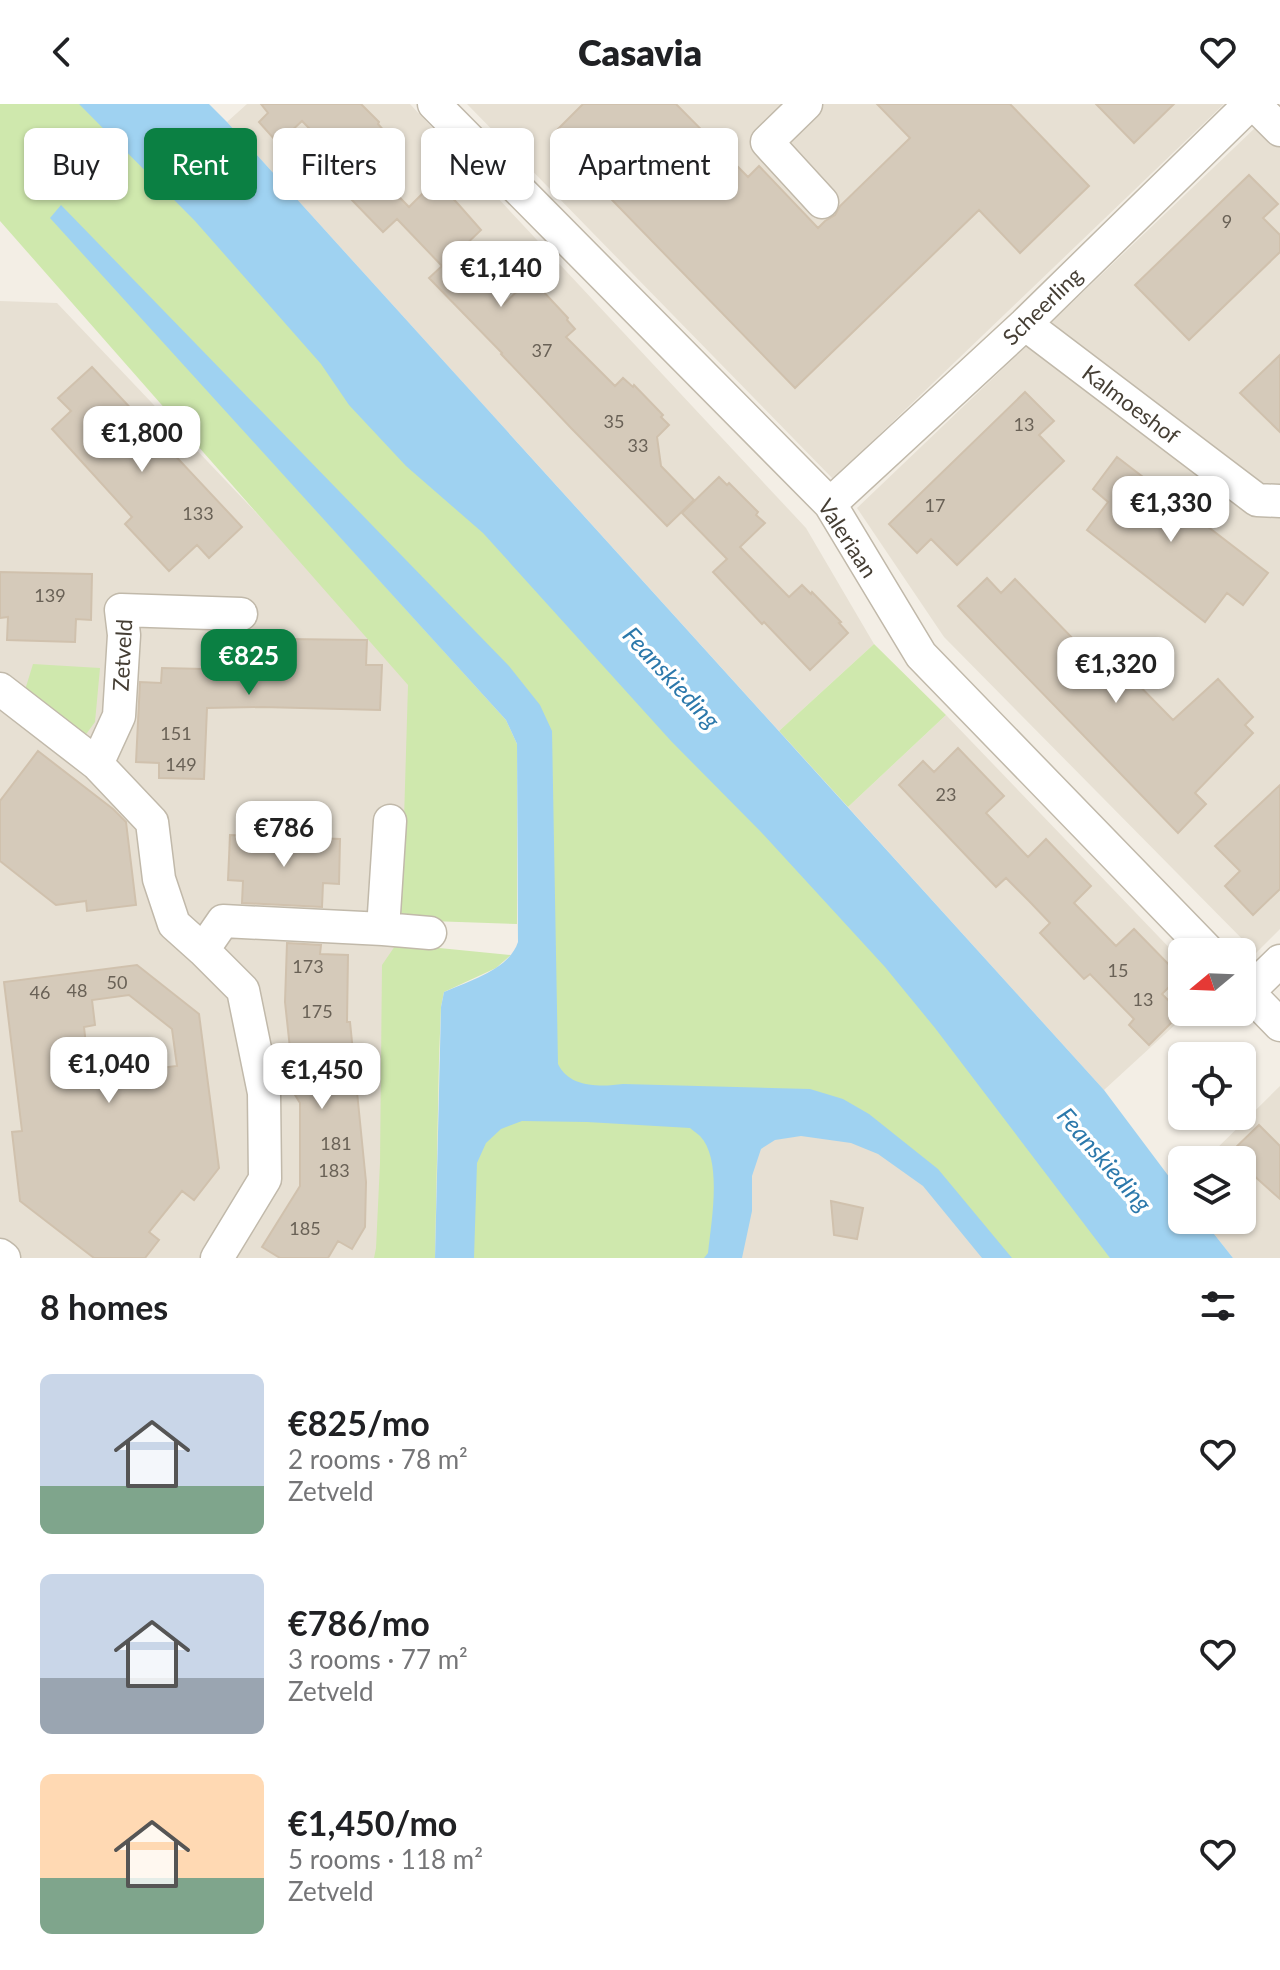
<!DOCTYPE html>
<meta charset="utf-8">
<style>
:root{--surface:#fff;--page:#f2f2f2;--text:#202124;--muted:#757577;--accent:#0b8043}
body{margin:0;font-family:Lato,sans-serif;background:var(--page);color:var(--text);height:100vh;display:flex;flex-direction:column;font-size:30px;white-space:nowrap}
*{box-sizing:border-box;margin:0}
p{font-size:26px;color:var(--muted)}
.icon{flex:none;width:44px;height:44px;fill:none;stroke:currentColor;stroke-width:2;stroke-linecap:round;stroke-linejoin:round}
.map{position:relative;height:1154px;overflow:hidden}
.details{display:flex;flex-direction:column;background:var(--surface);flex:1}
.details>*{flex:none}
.banner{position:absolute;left:24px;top:24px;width:800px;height:72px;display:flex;gap:16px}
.needle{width:52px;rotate:251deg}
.tools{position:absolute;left:1168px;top:834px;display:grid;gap:16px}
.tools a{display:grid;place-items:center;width:88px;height:88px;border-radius:12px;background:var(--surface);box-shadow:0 2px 6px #0004;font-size:40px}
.price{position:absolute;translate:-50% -68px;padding:0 18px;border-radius:16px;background:#fff;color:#222;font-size:26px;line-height:52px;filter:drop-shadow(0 2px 4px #0008)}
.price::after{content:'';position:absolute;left:50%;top:48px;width:24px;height:18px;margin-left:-12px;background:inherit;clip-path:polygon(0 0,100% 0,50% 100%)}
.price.selected{background:var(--accent);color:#fff}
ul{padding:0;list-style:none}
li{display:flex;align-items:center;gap:24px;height:200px;padding:0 40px}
li span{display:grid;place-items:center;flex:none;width:224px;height:160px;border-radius:12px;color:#555}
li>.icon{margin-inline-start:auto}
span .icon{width:96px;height:96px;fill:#fffc;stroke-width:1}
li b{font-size:34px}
h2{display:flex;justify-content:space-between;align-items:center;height:96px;padding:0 40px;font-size:34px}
.chip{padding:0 28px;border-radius:12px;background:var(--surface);box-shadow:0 2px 6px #0004;font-size:28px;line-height:72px}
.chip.selected{background:var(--accent);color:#fff}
header{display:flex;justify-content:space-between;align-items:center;height:104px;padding:0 40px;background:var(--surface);font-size:36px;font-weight:800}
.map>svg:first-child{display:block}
</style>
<header><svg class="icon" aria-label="back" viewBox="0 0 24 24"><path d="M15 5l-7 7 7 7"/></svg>Casavia<svg class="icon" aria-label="heart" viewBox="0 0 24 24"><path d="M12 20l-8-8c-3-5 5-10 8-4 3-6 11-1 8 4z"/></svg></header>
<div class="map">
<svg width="1280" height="1154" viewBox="0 0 1280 1154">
<rect width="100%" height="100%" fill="#f3eee5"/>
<path fill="#e7e0d3" d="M247 0H410L806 424 874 540 779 627 227 18Z
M467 0H1224L833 375Z
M1280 0V825L1256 849 944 533 857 404Z
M0 197 57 199 416 577 386 1154H0Z
M946 611 1182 857V908H1189L1104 986 848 703Z
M1280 982V1154H1233L1203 1116H1242V1056H1205Z
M769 1028 851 1030 929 1080 992 1154H734L747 1060Z"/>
<path fill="#cfe8ad" d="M0 0H98L897 864 1141 1154H1000L928 1068 841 1014 741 1016 723 1154H442L529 852 530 626 51 113 506 616 517 640V820L401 816 408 581 0 117Z
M874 540 946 611 848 703 779 627Z
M33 560 100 564 95 618 84 633 25 586Z
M395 842H419L511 851 496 864 444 888 441 903 439 955 435 1154H374L376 1144 380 1059 382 861Z"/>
<path fill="#9fd2f1" d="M79 0H209L227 18 1104 986 1182 1090V1116H1203L1233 1154H1110L935 924 885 863 761 728 671 637 483 429 406 362 349 301 321 260 195 117Z
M61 101 509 562 540 601 552 627 558 960C569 984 601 983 623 980L810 985 843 995 869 1010 938 1065 1012 1154H982L923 1082 878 1050 851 1039 801 1032 775 1036 761 1045 752 1072V1107L742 1154H704L708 1149C711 1119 723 1056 700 1032 697 1029 693 1027 690 1024L587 1018 522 1017 501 1025 486 1039 477 1059 474 1154H435L441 903 444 888C468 877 509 866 518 838L517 640 506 616 50 114Z"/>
<path fill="#d5caba" stroke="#d0c1ad" stroke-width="2" fill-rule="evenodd" d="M261 0H361L379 18 378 20 386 29 362 53 372 63 371 64 409 103 434 78 443 88 445 86 459 101 481 126 456 150 504 200 529 176 538 186 540 184 568 214 567 216 575 225 566 233 615 282 623 274 633 283 634 281 663 311 661 313 669 321 657 333 661 362 694 396 667 422 571 324 501 250 502 249 429 174 442 162 397 115 383 128 348 92 334 77 338 74 330 66 340 56 302 17 287 31 284 29 276 37 259 18 268 9Z
M583 0H676L748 73 759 62 818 124 825 117 835 111 840 102 910 34 877 0H1010L1089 82 1020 149 979 106 795 284 578 61 585 54 557 26Z
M1096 0H1174L1134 39Z
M1249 71 1278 100 1263 114 1280 131V148L1189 236 1135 181Z
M1280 251V328L1240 289Z
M92 263 242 423 209 454 197 441 169 467 125 420 132 413 52 325 71 307 58 294Z
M1025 288 1054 317 1039 331 1064 357 957 461 931 435 917 449 889 420Z
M1117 353 1268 469 1243 501 1227 489 1205 518 1087 426 1108 398 1093 385Z
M719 373 727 381 729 379 758 408 756 411 765 419 740 443 789 493 802 481 811 490 812 488 841 518 839 519 848 529 810 566 764 518 762 520 713 468 727 455 682 409Z
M0 468 92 470 91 516 76 515 75 538 7 536 8 513 0 514Z
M987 474 1001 489 1015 475 1109 572 1118 560 1173 616 1218 575 1253 613 1245 621 1253 629 1195 689 1206 700 1178 729 958 502Z
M287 535 367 536 366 561H382L380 606 262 603 207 604 204 675 159 674V659L136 658 140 578 161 579 162 564 248 566V551H287Z
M958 644 1004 692 986 709 1028 753 1046 735 1091 782 1074 799 1116 842 1134 825 1180 872 1162 890 1181 909 1149 941 1129 921 1134 915 1090 870 1084 875 1040 829 1050 819 1029 797 1006 774 996 783 899 681 923 657 934 668Z
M38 647 113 705 126 718 136 801 87 807 86 797 56 801 0 757V697Z
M1280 681V785L1253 811 1225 782 1240 767 1215 742Z
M230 731 340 735 339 780 323 779 322 803 242 799 243 777 228 776Z
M287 839 321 841 320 850 348 851 347 918H350L366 1078 365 1123 352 1145 338 1137 328 1154H280L262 1143 300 1082V999L295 991 285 898Z
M137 861 199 910 219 1064 194 1096 182 1087 149 1128 159 1136 145 1154H94L20 1097 12 1028 22 1027 4 878ZM129 891 172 925 177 962 152 965 153 977 91 985 84 923 95 921 92 896Z
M1259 1021 1280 1042V1095L1242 1061V1056H1237L1230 1049Z
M831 1097 863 1104 857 1135 834 1131Z"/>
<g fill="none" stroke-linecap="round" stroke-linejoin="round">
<g stroke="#c1b9aa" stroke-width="35">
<path id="minor" d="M434 0 830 400 921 551 1209 848
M806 0 767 38 822 98
M1254 0 1280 26
M1025 220 1257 396 1280 397
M830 400 1025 220 1250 0
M0 585 97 660 152 718 159 775 174 820 203 846 243 886 264 989 265 1075 217 1154
M97 660 119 612 124 531 121 506 241 510
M383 825 430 829
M203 846 223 817 383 825 390 717
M1242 882 1280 921
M1248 888 1280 857
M0 1151 4 1154"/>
</g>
<use href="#minor" stroke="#fff" stroke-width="32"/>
</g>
<g text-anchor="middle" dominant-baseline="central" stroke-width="7" stroke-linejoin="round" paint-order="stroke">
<g font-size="18" fill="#696156">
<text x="1227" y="117">9</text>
<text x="542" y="246">37</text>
<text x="614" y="317">35</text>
<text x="1024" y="320">13</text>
<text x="638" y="341">33</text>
<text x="935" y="401">17</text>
<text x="198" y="409">133</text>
<text x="50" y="491">139</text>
<text x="176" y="629">151</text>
<text x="181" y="660">149</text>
<text x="946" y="690">23</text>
<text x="308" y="862">173</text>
<text x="1118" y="866">15</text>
<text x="117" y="878">50</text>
<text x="77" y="886">48</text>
<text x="40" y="888">46</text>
<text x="1143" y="895">13</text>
<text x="317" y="907">175</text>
<text x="336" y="1039">181</text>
<text x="334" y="1066">183</text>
<text x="305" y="1124">185</text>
</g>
<g font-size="22" fill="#453e34" stroke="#fff">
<text transform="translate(1042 202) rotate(-44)">Scheerling</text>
<text transform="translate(1131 300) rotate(37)">Kalmoeshof</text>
<text transform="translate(848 434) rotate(57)">Valeriaan</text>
<text transform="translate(122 551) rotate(-87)">Zetveld</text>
</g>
<g font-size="24" font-style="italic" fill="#2b78ab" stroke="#fff">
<text transform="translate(672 573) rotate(47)">Feanskieding</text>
<text transform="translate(1105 1055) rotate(49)">Feanskieding</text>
</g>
</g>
</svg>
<div class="tools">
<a><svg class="needle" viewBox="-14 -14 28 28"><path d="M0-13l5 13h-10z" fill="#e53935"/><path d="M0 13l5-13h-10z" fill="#757577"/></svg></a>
<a><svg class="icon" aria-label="locate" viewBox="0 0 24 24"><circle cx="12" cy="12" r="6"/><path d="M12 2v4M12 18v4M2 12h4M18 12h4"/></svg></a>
<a><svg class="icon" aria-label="layers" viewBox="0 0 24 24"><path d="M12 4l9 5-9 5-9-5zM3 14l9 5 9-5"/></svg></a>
</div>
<b class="price" style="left:501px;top:205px">€1,140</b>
<b class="price" style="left:142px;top:370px">€1,800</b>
<b class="price" style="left:1171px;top:440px">€1,330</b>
<b class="price selected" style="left:249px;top:593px">€825</b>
<b class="price" style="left:1116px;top:601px">€1,320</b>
<b class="price" style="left:284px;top:765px">€786</b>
<b class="price" style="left:109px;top:1001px">€1,040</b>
<b class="price" style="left:322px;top:1007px">€1,450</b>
<div class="banner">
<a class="chip">Buy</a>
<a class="chip selected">Rent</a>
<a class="chip">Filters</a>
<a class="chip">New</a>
<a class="chip">Apartment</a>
</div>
</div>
<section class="details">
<h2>8 homes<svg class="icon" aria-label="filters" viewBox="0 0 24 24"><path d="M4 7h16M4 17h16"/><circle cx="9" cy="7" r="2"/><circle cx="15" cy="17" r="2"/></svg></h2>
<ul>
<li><span style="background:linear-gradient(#c9d6e8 70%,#7fa58c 0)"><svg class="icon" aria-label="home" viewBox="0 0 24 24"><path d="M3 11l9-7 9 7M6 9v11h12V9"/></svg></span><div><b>€825/mo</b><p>2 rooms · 78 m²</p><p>Zetveld</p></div><svg class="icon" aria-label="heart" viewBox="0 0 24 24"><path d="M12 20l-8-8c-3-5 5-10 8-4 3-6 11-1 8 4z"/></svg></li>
<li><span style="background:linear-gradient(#c9d6e8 65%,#9aa5b1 0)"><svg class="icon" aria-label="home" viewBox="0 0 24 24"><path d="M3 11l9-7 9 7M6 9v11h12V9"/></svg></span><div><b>€786/mo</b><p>3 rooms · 77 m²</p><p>Zetveld</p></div><svg class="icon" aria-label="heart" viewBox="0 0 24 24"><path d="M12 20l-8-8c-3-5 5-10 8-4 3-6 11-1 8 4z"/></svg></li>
<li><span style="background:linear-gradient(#ffd9b3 65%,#7fa58c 0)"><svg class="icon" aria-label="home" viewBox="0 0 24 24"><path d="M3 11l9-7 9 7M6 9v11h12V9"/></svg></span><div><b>€1,450/mo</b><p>5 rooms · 118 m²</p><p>Zetveld</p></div><svg class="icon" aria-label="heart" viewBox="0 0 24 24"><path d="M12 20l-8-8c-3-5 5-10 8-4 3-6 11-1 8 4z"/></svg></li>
</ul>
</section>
